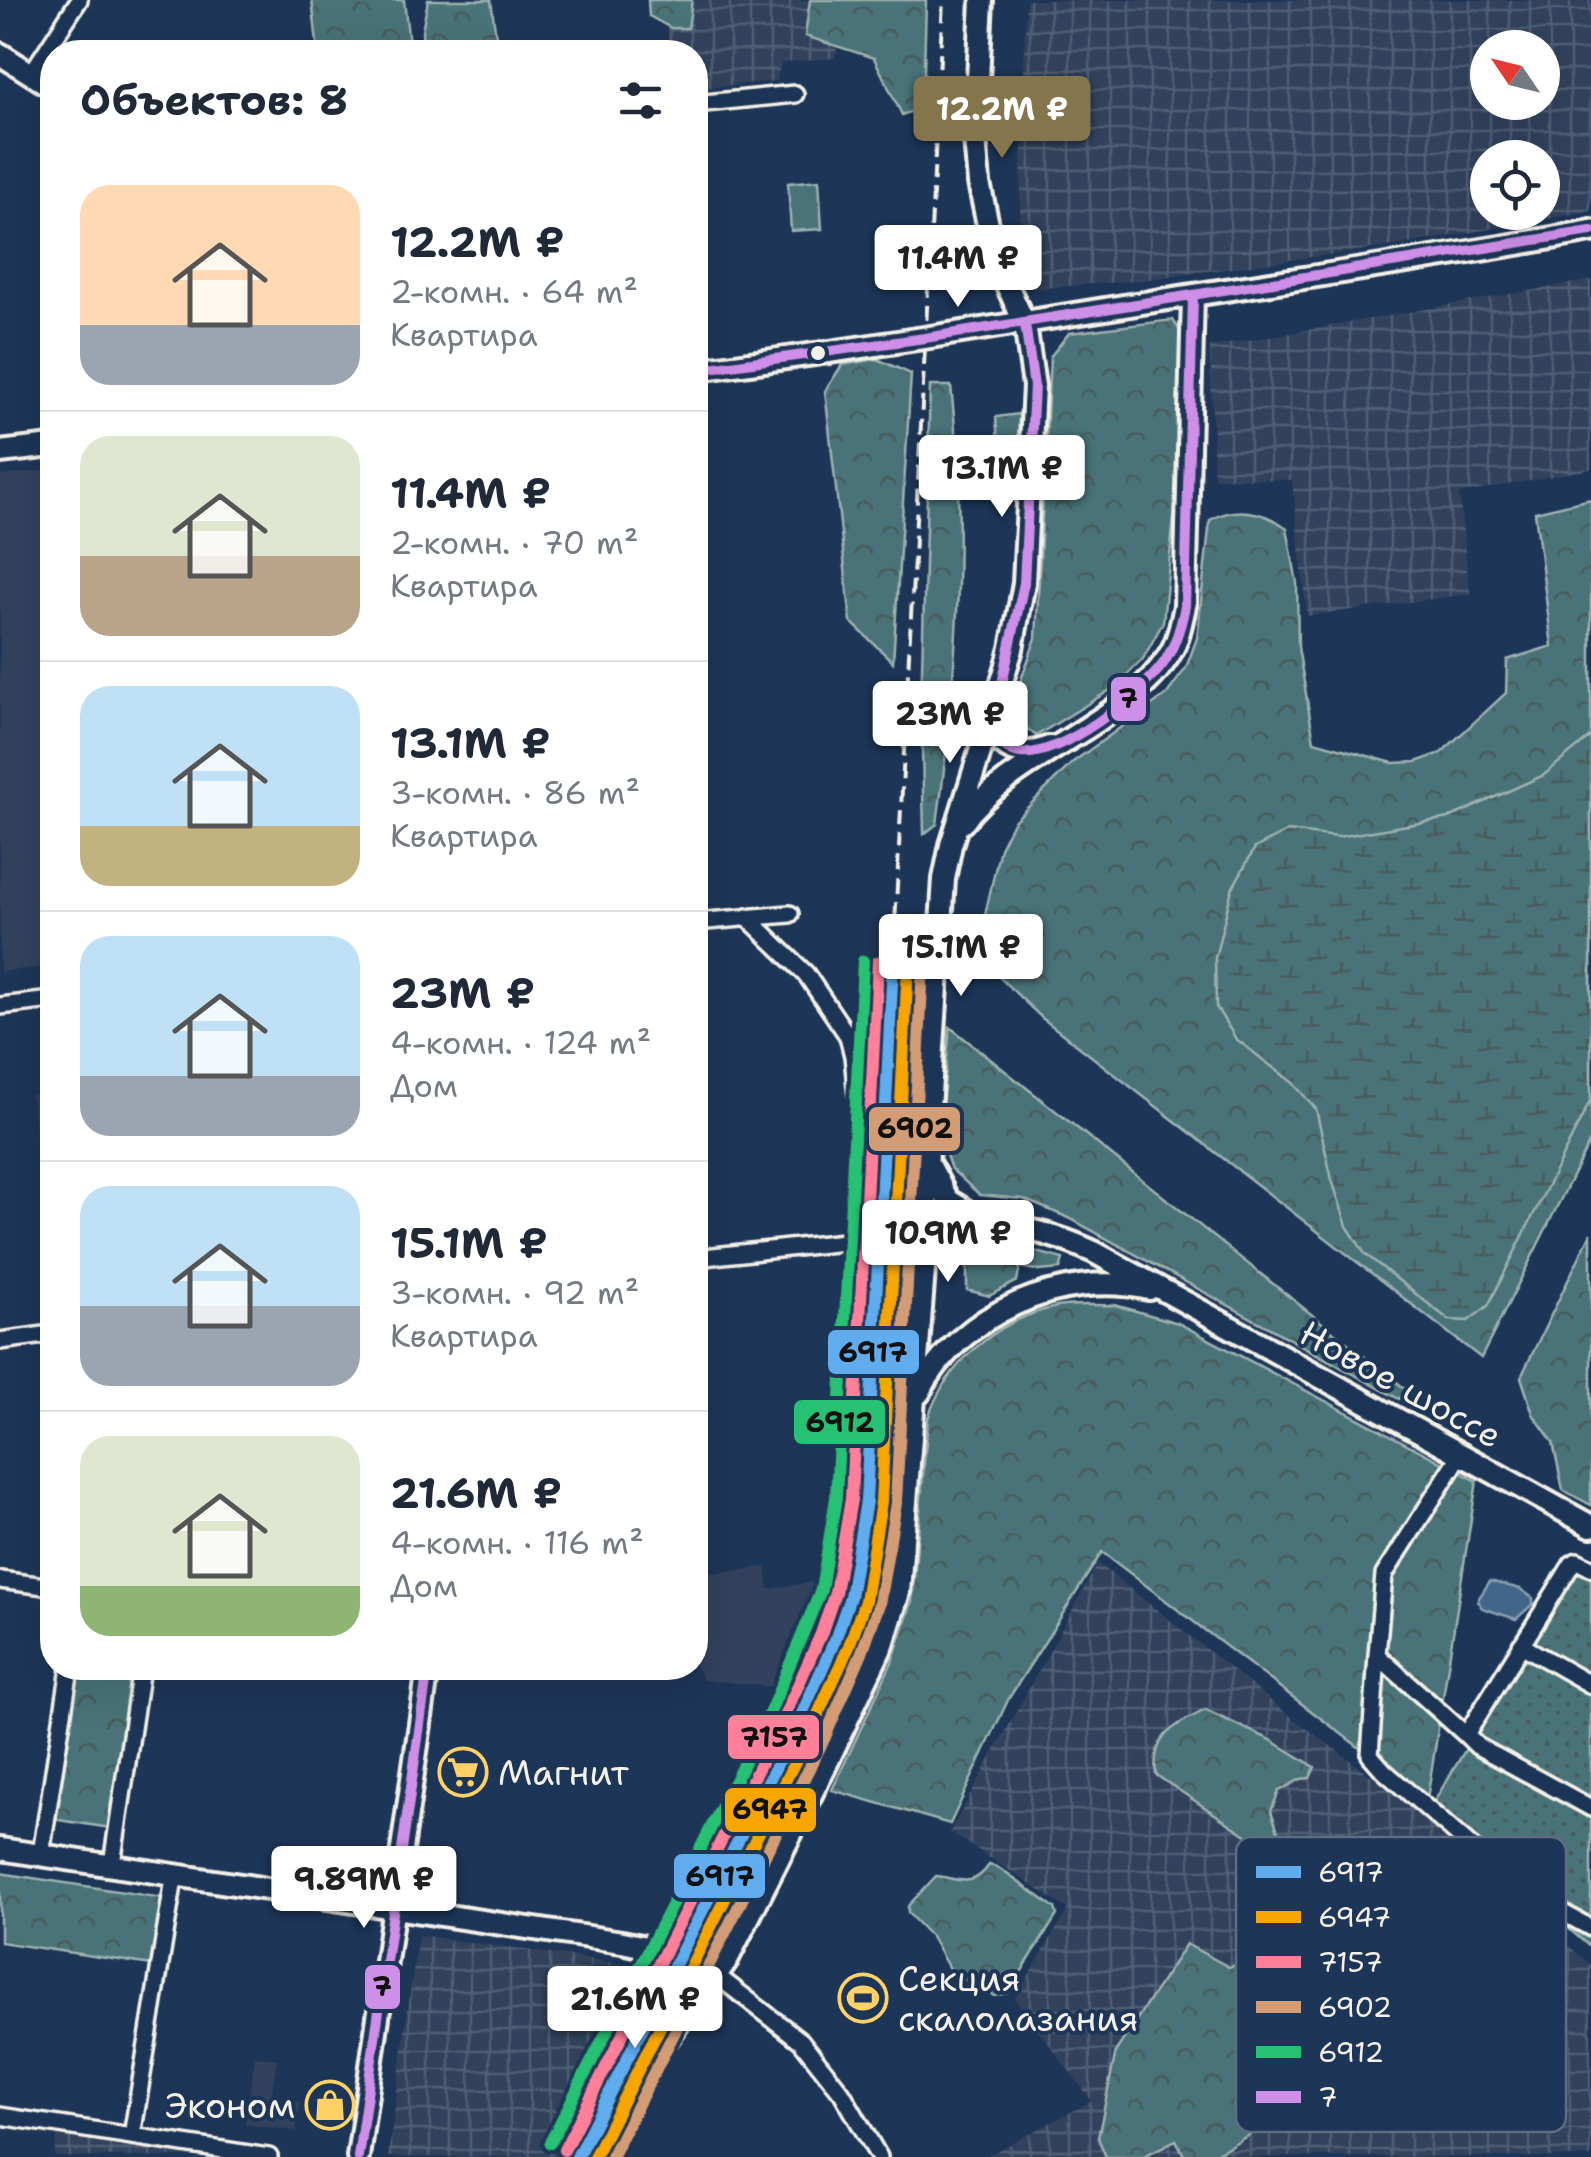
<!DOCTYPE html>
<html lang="ru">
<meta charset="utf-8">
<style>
:root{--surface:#fff;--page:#f6f6f7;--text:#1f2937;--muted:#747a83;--line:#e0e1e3;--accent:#84754c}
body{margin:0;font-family:"Shantell Sans",sans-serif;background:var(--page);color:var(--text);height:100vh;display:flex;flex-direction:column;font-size:38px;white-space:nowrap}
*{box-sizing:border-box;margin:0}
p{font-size:32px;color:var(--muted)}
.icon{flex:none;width:55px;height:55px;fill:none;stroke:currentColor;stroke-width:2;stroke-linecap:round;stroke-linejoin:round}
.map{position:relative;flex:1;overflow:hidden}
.drawer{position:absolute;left:40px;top:40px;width:668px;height:1640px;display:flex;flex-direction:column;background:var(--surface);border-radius:40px;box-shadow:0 10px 40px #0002}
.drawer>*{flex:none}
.needle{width:65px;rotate:305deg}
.controls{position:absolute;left:1470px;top:30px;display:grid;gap:20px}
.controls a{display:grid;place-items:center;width:90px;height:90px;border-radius:50%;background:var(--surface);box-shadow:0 10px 40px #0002;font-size:50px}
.price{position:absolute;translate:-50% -85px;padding:0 22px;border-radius:10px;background:#fff;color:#222;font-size:32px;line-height:65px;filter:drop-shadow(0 2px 5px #0008)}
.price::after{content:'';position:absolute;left:50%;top:60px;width:30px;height:22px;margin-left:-15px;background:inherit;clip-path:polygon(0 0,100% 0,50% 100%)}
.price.selected{background:var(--accent);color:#fff}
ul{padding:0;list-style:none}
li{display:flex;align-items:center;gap:30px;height:250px;padding:0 40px}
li+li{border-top:2px solid var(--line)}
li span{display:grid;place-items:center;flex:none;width:280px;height:200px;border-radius:30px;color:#555}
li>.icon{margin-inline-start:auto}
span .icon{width:120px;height:120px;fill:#fffc;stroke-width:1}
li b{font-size:42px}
h2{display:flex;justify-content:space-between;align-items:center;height:120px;padding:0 40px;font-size:42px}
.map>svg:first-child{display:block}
</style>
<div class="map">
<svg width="1591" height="2157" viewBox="0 0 1591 2157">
<defs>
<pattern id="industrial-grid" width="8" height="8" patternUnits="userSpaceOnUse" patternTransform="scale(2.5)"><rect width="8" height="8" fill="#31435d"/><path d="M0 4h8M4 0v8" fill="none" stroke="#4f5f74"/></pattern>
<pattern id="forest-crowns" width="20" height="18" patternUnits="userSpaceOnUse" patternTransform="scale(2.5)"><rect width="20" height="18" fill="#497378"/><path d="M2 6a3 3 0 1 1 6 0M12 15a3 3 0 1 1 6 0" fill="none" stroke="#495b5c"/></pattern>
<pattern id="wetland-marsh" width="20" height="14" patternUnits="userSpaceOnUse" patternTransform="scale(2.5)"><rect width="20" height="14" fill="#497378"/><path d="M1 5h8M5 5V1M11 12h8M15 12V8" fill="none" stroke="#495b5c"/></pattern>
<pattern id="garden-dots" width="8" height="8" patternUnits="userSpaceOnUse" patternTransform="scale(2.5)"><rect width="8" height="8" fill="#497378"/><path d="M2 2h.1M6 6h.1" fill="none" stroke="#495b5c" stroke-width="1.8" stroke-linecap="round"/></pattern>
</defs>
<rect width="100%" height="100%" fill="#1d3557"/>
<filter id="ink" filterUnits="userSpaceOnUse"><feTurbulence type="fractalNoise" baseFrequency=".01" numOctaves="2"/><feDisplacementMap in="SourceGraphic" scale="20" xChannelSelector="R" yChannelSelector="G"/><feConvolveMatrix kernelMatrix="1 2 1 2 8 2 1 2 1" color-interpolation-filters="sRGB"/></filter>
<g filter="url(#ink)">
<path fill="#31435d" d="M52 469V966L0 972V476Z
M52 1092V1231L48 1232 31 1095Z
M766 1567 769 1589 824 1580 786 1688 703 1680 695 1664V1575Z
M255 2056 277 2059 271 2098 300 2102 296 2131 245 2124Z"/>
<path fill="url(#industrial-grid)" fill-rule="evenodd" d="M663 0H846L835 58 781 63 776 81 695 89V52H670Z
M1026 0H1591V211L1401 245 1142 280 1033 289 1019 257ZM1488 48H1542V102H1488ZM1488 158H1542V212H1488Z
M1591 280V469L1459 494 1470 594 1307 616 1292 480 1214 478 1210 347Z
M1098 1563 1294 1719 1381 1783 1591 1965V2157H985L1092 2101 1015 1999 1068 1909 950 1832Z
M418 1935 624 1964 636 1989 597 2076 601 2083 561 2157H388Z
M58 2131 230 2157H54Z"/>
<path fill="url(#forest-crowns)" stroke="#9eb2b0" stroke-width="2.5" d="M312 0H404L410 52H318Z
M428 0H491L498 52H423L422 31Z
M648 0H692L688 28H671L649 16Z
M810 0H926L923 107 902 115 874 58 805 36Z
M1173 320 1184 337 1180 459 1163 622 1143 659 1115 687 1036 736 1009 713 1036 638 1050 357 1069 333Z
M877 359 911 374 893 662 851 622 825 391 842 365Z
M930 386H951C967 530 957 680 937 824L924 834 921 705Z
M1019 414 1018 453 999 454 996 417Z
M1591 499V1139L1481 1358 1042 1018 980 959 979 942 1000 848 1013 822 1073 762 1167 694 1186 668 1197 638 1210 520C1235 505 1264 511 1287 528L1297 583 1298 647 1314 741 1393 763 1416 762 1441 753 1506 693 1507 660 1552 646 1535 512Z
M950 1027 1408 1391H1409L1399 1399 1069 1218 1023 1199 980 1195 951 1169 939 1135Z
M1591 1233V1505L1563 1490 1553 1442 1533 1414 1521 1377Z
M997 1241 1063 1259 1060 1269 1040 1271 1020 1267 1017 1281 989 1296 967 1290V1255L974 1245 987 1253H995Z
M1115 1305 1178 1323 1477 1481 1427 1799 1102 1552 1009 1698 950 1824 832 1790 892 1662 912 1602 928 1418C946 1364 996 1321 1052 1308 1071 1303 1095 1306 1115 1305Z
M75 1668H135L111 1828 52 1819Z
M1205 1710 1271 1740 1315 1767 1310 1778 1301 1779 1279 1791 1271 1811 1283 1845 1284 1857 1270 1863 1261 1856 1254 1840 1156 1775C1151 1734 1175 1726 1205 1710Z
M989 1865 997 1867 1055 1908 1057 1915 1008 1993 995 1996 951 1972 931 1937 908 1913V1906L936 1876C958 1878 972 1890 989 1865Z
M0 1873 163 1898 152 1965 0 1942Z
M1186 1944 1229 1967 1259 1957 1342 2118 1286 2114 1210 2157H1185L1176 2140 1142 2157H1106L1098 2138 1116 2051Z"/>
<path fill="url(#wetland-marsh)" stroke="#9eb2b0" stroke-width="2.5" d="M1591 736V1099L1488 1306 1468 1321 1449 1320 1365 1254 1347 1226 1332 1180 1316 1109 1292 1082 1236 1039 1216 1007 1215 958 1232 889 1255 848 1288 831 1337 837 1449 818 1544 775Z"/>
<path fill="url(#garden-dots)" stroke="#9eb2b0" stroke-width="2.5" d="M1583 1557 1591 1561V1948L1430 1808Z"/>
<path fill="#497378" stroke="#9eb2b0" stroke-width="2.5" d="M819 180 822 229 791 231 788 183Z"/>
<path fill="#436689" stroke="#8a9eaf" stroke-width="2.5" d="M1490 1581 1520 1589 1533 1598V1604L1516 1619 1482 1608 1477 1601Z"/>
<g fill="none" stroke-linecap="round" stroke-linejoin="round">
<g stroke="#f4f1e8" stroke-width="22">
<path id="street" d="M31 74 79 0
M695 104 795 94
M695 922 790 914
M0 1006 52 1000
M695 1258 853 1241 862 1147 853 1056 848 1036 806 974 747 917
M0 1341 52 1334
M1461 1454 1384 1575 1377 1655 1466 1735 1572 1564 1577 1561 1591 1568
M0 1580 52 1587
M1521 1645 1591 1685
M1377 1655 1370 1755 1384 1771 1521 1890 1591 1928
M1466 1735 1477 1746 1591 1808
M41 1854 70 1668
M112 1864 141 1668
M0 2116 269 2157
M132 2136 175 1873
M602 2157 646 2074 716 1975 801 2041 842 2093 879 2157"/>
</g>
<g stroke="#f4f1e8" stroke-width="28">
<path id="secondary" d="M0 54 52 87
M695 370C849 351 1001 326 1155 301 1300 278 1446 258 1591 231
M0 452 52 446
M993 717 992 729C1005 754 1024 757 1049 747
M963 822C1012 755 1142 717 1175 644 1180 632 1182 619 1185 606L1193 296
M930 1166 948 1200 984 1222
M926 1227C993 1222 1032 1224 1094 1252L1591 1526
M919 1393C959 1313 1063 1269 1149 1289
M0 1849 622 1942 659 1950 716 1975 727 1960 825 1767 883 1644 899 1592 925 1257 929 1109 944 879 951 845 1012 649 1024 583 1034 386 1025 324 996 262 979 183 975 139 982 0
M358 2157 428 1668"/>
</g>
<use href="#street" stroke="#1d3557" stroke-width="15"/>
<use href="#secondary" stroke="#1d3557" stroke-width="20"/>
<path stroke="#f4f1e8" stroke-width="4" stroke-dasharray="15 8" stroke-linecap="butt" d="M893 963 943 0"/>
<g stroke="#1d3557" stroke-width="18">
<path id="bus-1" d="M1025 324 1034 386 1024 583 992 729C998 740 1006 752 1021 753 1061 757 1140 695 1163 664 1175 647 1181 626 1185 606L1193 296
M695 370 925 338 1591 231
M358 2157 428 1668"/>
</g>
<use href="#bus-1" stroke="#ce8fe9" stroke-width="10"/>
<g stroke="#1d3557" stroke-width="20">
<path id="rail-1" d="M577 2157 797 1725 835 1640 850 1597 866 1501 893 963"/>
</g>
<g stroke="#1d3557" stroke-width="20">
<path id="rail-2" d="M594 2157 810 1732 849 1646 865 1601 881 1502 908 964"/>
</g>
<g stroke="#1d3557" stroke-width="20">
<path id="rail-3" d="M564 2150 783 1719 821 1634 835 1593 851 1499 878 962"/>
</g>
<g stroke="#1d3557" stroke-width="20">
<path id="rail-4" d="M611 2157 824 1739 862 1652 879 1604 896 1503 923 965"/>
</g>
<g stroke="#1d3557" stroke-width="20">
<path id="rail-5" d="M550 2143 770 1712 821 1590 836 1498 863 961"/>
</g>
<use href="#rail-1" stroke="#60acee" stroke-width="12"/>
<use href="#rail-2" stroke="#f7a600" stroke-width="12"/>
<use href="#rail-3" stroke="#ff8098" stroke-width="12"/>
<use href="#rail-4" stroke="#d39c74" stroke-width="12"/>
<use href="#rail-5" stroke="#26c172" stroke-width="12"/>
</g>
</g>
<defs>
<g id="supermarket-ring" transform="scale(2.5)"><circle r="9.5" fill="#1d3557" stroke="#ffd166" stroke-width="1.5"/><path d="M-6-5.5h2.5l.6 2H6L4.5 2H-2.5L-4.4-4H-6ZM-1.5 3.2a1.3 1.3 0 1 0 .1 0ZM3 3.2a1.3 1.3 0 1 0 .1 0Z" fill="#ffd166"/></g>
<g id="stadium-ring" transform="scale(2.5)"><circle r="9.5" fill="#1d3557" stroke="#ffd166" stroke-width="1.5"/><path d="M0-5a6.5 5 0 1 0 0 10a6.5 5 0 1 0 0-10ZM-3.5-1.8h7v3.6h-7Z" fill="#ffd166"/></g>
<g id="shop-ring" transform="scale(2.5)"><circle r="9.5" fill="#1d3557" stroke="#ffd166" stroke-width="1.5"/><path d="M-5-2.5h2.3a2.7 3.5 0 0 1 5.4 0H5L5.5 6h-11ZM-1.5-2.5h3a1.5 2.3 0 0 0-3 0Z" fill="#ffd166"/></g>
</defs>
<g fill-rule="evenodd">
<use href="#supermarket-ring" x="463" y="1772"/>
<use href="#stadium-ring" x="863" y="1998"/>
<use href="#shop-ring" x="330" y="2105"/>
</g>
<circle fill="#f4f1e8" stroke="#1d3557" stroke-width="4" cx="818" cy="353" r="9"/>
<g text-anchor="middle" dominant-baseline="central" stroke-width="8" stroke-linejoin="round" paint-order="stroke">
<g font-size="35" fill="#f4f1e8" stroke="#1d3557">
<text transform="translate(1401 1384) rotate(29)">Новое шоссе</text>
</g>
<g font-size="35" fill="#f4f1e8" stroke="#1d3557" text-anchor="start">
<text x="498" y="1772">Магнит</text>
<text x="898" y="1978">Секция<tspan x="898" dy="40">скалолазания</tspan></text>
<text x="295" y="2105" text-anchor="end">Эконом</text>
</g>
</g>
<rect x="1236" y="1837" width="330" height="295" rx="15" fill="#1d3557" stroke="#5e6d82" stroke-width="2.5"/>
<rect x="1256" y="1866" width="45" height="12" fill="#60acee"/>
<rect x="1256" y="1911" width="45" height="12" fill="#f7a600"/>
<rect x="1256" y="1956" width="45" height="12" fill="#ff8098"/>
<rect x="1256" y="2001" width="45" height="12" fill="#d39c74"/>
<rect x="1256" y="2046" width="45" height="12" fill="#26c172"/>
<rect x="1256" y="2091" width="45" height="12" fill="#ce8fe9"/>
<g font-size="28" fill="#f4f1e8">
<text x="1318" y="1882">6917</text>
<text x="1318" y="1927">6947</text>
<text x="1318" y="1972">7157</text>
<text x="1318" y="2017">6902</text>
<text x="1318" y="2062">6912</text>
<text x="1318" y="2107">7</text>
</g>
<g stroke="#1d3557" stroke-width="4">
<rect x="1109" y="675" width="39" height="48" rx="10" fill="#ce8fe9"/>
<rect x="867" y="1105" width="95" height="48" rx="10" fill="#d39c74"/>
<rect x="826" y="1328" width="95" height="48" rx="10" fill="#60acee"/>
<rect x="792" y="1398" width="95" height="48" rx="10" fill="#26c172"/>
<rect x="726" y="1713" width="95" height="48" rx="10" fill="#ff8098"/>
<rect x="723" y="1786" width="95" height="48" rx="10" fill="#f7a600"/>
<rect x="672" y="1852" width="95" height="48" rx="10" fill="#60acee"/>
<rect x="363" y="1963" width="39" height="48" rx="10" fill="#ce8fe9"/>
</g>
<g font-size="28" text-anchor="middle" font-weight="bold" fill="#111">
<text x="1128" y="708">7</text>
<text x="915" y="1138">6902</text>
<text x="873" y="1362">6917</text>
<text x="840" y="1432">6912</text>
<text x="774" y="1747">7157</text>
<text x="770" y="1819">6947</text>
<text x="720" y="1886">6917</text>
<text x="382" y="1996">7</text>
</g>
</svg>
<div class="controls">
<a><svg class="needle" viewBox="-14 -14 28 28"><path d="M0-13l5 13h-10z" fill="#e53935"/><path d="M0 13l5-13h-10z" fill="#747a83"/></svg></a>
<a><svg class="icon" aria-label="locate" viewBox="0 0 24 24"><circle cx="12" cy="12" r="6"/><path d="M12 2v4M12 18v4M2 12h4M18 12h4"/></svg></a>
</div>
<b class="price selected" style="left:1002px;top:161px">12.2M ₽</b>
<b class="price" style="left:958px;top:310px">11.4M ₽</b>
<b class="price" style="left:1002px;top:520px">13.1M ₽</b>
<b class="price" style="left:950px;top:766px">23M ₽</b>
<b class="price" style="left:961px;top:999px">15.1M ₽</b>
<b class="price" style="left:948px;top:1285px">10.9M ₽</b>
<b class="price" style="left:364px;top:1931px">9.89M ₽</b>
<b class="price" style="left:635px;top:2051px">21.6M ₽</b>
<section class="drawer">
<h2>Объектов: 8<svg class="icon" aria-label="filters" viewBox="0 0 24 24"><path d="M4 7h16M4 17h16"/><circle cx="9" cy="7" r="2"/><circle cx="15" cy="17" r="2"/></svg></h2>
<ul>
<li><span style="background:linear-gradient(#ffd9b3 70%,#9aa5b1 0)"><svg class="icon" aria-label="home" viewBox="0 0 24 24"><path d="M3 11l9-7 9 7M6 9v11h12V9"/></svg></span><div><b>12.2M ₽</b><p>2-комн. · 64 m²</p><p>Квартира</p></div></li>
<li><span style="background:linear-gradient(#dfe7d0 60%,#b9a48a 0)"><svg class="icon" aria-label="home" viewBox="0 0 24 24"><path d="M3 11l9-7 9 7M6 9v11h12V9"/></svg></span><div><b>11.4M ₽</b><p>2-комн. · 70 m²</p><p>Квартира</p></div></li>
<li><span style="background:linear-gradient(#bfe0f5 70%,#c2b280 0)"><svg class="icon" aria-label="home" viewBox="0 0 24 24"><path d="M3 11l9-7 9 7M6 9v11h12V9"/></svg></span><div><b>13.1M ₽</b><p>3-комн. · 86 m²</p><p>Квартира</p></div></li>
<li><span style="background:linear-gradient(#bfe0f5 70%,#9aa5b1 0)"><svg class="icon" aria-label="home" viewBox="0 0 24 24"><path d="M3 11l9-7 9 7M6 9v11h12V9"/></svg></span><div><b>23M ₽</b><p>4-комн. · 124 m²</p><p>Дом</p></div></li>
<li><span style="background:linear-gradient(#bfe0f5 60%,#9aa5b1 0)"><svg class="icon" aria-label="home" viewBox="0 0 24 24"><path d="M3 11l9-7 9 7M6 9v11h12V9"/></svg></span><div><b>15.1M ₽</b><p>3-комн. · 92 m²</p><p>Квартира</p></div></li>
<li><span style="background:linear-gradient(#dfe7d0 75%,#8fb573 0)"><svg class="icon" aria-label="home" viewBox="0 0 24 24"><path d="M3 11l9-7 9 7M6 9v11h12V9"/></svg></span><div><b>21.6M ₽</b><p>4-комн. · 116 m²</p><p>Дом</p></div></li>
</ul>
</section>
</div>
